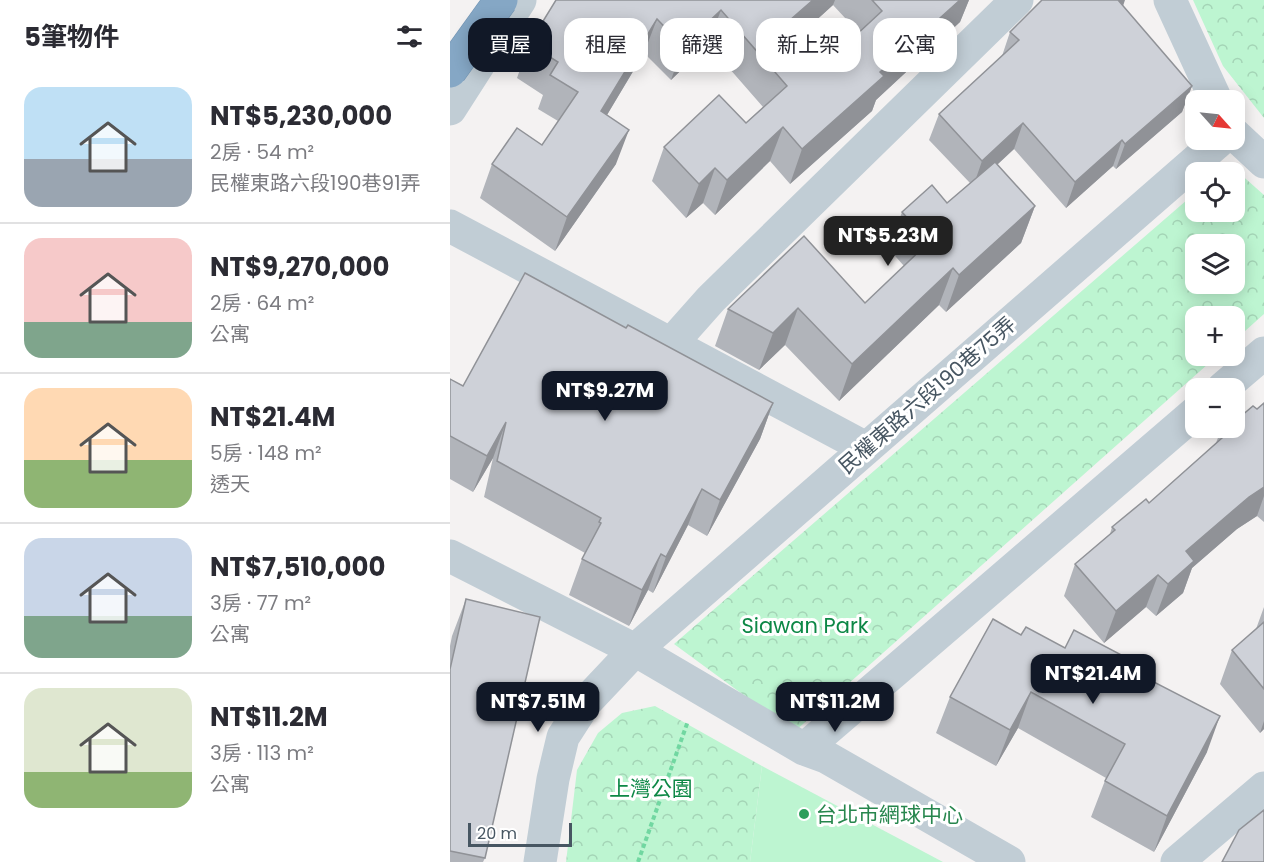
<!DOCTYPE html>
<html lang="zh-TW">
<meta charset="utf-8">
<style>
:root{--surface:#fff;--page:#f2f2f3;--text:#2b2b33;--muted:#7c7c81;--line:#e1e1e2;--accent:#111827}
body{margin:0;font-family:Poppins,"Noto Sans TC",sans-serif;background:var(--page);color:var(--text);height:100vh;display:flex;flex-direction:column;font-size:22px;white-space:nowrap}
*{box-sizing:border-box;margin:0}
p{font-size:20px;color:var(--muted)}
.icon{flex:none;width:33px;height:33px;fill:none;stroke:currentColor;stroke-width:2;stroke-linecap:round;stroke-linejoin:round}
.map{position:relative;flex:1;overflow:hidden}
.drawer{display:flex;flex-direction:column;background:var(--surface);width:450px}
.drawer>*{flex:none}
.guide{position:absolute;left:18px;top:18px;width:570px;height:54px;display:flex;gap:12px}
.needle{width:39px;rotate:117deg}
.tools{position:absolute;left:735px;top:90px;display:grid;gap:12px}
.tools a{display:grid;place-items:center;width:60px;height:60px;border-radius:12px;background:var(--surface);box-shadow:0 3px 15px #0003;font-size:30px}
.scale{position:absolute;left:18px;bottom:15px;width:104px;box-sizing:border-box;padding-left:6px;border:3px solid #475662;border-top:0;font-size:16px;line-height:21px;white-space:nowrap;color:#475662;-webkit-text-stroke:4px #fff;paint-order:stroke}
.price{position:absolute;translate:-50% -51px;padding:0 14px;border-radius:12px;background:var(--accent);color:#fff;font-size:20px;line-height:39px;filter:drop-shadow(0 2px 3px #0008)}
.price::after{content:'';position:absolute;left:50%;top:36px;width:18px;height:14px;margin-left:-9px;background:inherit;clip-path:polygon(0 0,100% 0,50% 100%)}
.price.on{background:#222;color:#fff}
ul{padding:0;list-style:none}
li{display:flex;align-items:center;gap:18px;height:150px;padding:0 24px}
li+li{border-top:2px solid var(--line)}
li span{display:grid;place-items:center;flex:none;width:168px;height:120px;border-radius:18px;color:#555}
li>.icon{margin-inline-start:auto}
span .icon{width:72px;height:72px;fill:#fffc;stroke-width:1}
li b{font-size:26px}
h2{display:flex;justify-content:space-between;align-items:center;height:72px;padding:0 24px;font-size:26px}
.pill{padding:0 21px;border-radius:18px;background:var(--surface);box-shadow:0 3px 15px #0003;font-size:21px;line-height:54px}
.pill.on{background:var(--accent);color:#fff}
main{display:flex;flex:1;min-height:0}
.map>svg:first-child{display:block}
</style>
<main>
<section class="drawer">
<h2>5筆物件<svg class="icon" aria-label="filters" viewBox="0 0 24 24"><path d="M4 7h16M4 17h16"/><circle cx="9" cy="7" r="2"/><circle cx="15" cy="17" r="2"/></svg></h2>
<ul>
<li><span style="background:linear-gradient(#bfe0f5 60%,#9aa5b1 0)"><svg class="icon" aria-label="home" viewBox="0 0 24 24"><path d="M3 11l9-7 9 7M6 9v11h12V9"/></svg></span><div><b>NT$5,230,000</b><p>2房 · 54 m²</p><p>民權東路六段190巷91弄</p></div></li>
<li><span style="background:linear-gradient(#f6c9c9 70%,#7fa58c 0)"><svg class="icon" aria-label="home" viewBox="0 0 24 24"><path d="M3 11l9-7 9 7M6 9v11h12V9"/></svg></span><div><b>NT$9,270,000</b><p>2房 · 64 m²</p><p>公寓</p></div></li>
<li><span style="background:linear-gradient(#ffd9b3 60%,#8fb573 0)"><svg class="icon" aria-label="home" viewBox="0 0 24 24"><path d="M3 11l9-7 9 7M6 9v11h12V9"/></svg></span><div><b>NT$21.4M</b><p>5房 · 148 m²</p><p>透天</p></div></li>
<li><span style="background:linear-gradient(#c9d6e8 65%,#7fa58c 0)"><svg class="icon" aria-label="home" viewBox="0 0 24 24"><path d="M3 11l9-7 9 7M6 9v11h12V9"/></svg></span><div><b>NT$7,510,000</b><p>3房 · 77 m²</p><p>公寓</p></div></li>
<li><span style="background:linear-gradient(#dfe7d0 70%,#8fb573 0)"><svg class="icon" aria-label="home" viewBox="0 0 24 24"><path d="M3 11l9-7 9 7M6 9v11h12V9"/></svg></span><div><b>NT$11.2M</b><p>3房 · 113 m²</p><p>公寓</p></div></li>
</ul>
</section>
<div class="map">
<svg width="814" height="862" viewBox="0 0 814 862">
<defs>
<pattern id="forest-crowns" width="20" height="18" patternUnits="userSpaceOnUse" patternTransform="scale(1.5)"><rect width="20" height="18" fill="#bdf5d1"/><path d="M2 6a3 3 0 1 1 6 0M12 15a3 3 0 1 1 6 0" fill="none" stroke="#a4d4b6"/></pattern>
</defs>
<rect width="100%" height="100%" fill="#f4f2f2"/>
<path fill="url(#forest-crowns)" fill-rule="evenodd" d="M743 0H814V118L773 66Z
M779 164 814 195V314L785 340 784 316H746V356H767L344 732 224 644 745 193 746 212H784V172H769ZM746 244H784V284H746Z
M205 706 312 766 300 862H116L127 770 148 733 172 713Z"/>
<path fill="#bdf5d1" d="M312 766 493 862H300Z"/>
<g fill="none" stroke-linecap="round" stroke-linejoin="round">
<path stroke="#71d7a1" stroke-width="4" stroke-dasharray="4.5 3" stroke-linecap="butt" d="M188 862 238 721"/>
<path stroke="#c1cdd5" stroke-width="33" d="M720 0 766 100
M0 109 70 0
M784 134 814 162
M0 226 416 448
M221 344 261 299 567 0
M773 388 814 353
M0 556 185 650 354 749 376 757 559 862
M354 749 746 412
M90 862 103 779 113 737 135 703 185 650 770 140
M727 862 814 788"/>
<g stroke="#7092b1" stroke-width="34" stroke-linecap="butt">
<path id="highway-bridge" d="M0 71 51 0"/>
</g>
<use href="#highway-bridge" stroke="#85a7c5" stroke-width="33"/>
</g>
<path fill="#b1b4ba" fill-rule="evenodd" d="M106 0H519L510 22 426 100 422 111 340 184 320 161 265 215 253 203 236 218 202 181 214 147 296 123 313 107 258 44 221 80 194 53 157 115 166 164 105 251 30 198 42 164 92 145 108 121 88 109 93 95 67 78 79 44ZM383 5 409 33 377 62 352 33Z
M673 6 742 86 732 112 666 169 663 166 616 208 564 149 547 165 585 206 571 243 496 312 489 305 389 401 335 345 309 370 265 346 278 309 415 303 454 266 439 249 452 212 497 203 520 183 479 140 489 114 552 56 560 32Z
M176 328 323 403 310 439 257 536 238 525 203 593 198 590 179 626 119 595 132 559 135 553 34 497 43 458 23 492 0 479V379L13 386Z
M814 403V522L807 516 787 529 742 568 733 593 706 616 696 607 654 643 614 596 625 564 660 534 662 527 699 503 766 443 769 435 807 409Z
M16 599 35 858 33 862H0V646L2 636Z
M814 607V729L810 733 770 684 782 650 806 629Z
M571 635 615 648 698 669 695 678 757 752 704 852 641 817 656 778 568 728 546 766 486 733 500 697Z"/>
<path fill="#909297" d="M363 0H385L383 5 328 55 340 20Z
M504 0H519L510 22 426 100 422 111 340 184 352 149Z
M664 0H675L673 6Z
M271 10 258 44 221 80 233 46Z
M207 19 194 53 139 145 151 111Z
M742 86 732 112 666 169 675 144Z
M573 123 564 149 523 187 532 161Z
M333 127 320 161 265 215 277 180Z
M179 130 166 164 105 251 117 217Z
M672 140 663 166 616 208 625 182Z
M265 168 253 203 236 218 249 184Z
M585 206 571 243 496 312 509 275Z
M503 268 489 305 389 401 402 364Z
M348 308 335 345 309 370 323 333Z
M323 403 310 439 257 536 270 500Z
M56 422 43 458 23 492 37 456Z
M814 487V496L807 516 787 529 742 568 733 593 706 616 718 584 736 551 799 497Z
M252 489 238 525 203 593 216 557Z
M211 554 198 590 179 626 192 590Z
M708 575 696 607 654 643 666 611Z
M581 692 568 728 546 766 560 730Z
M770 716 757 752 704 852 717 816Z
M814 721V729L810 733Z"/>
<path fill="#ced1d8" stroke="#909297" stroke-width="1.5" d="M106 0H363L340 20 377 62 432 11 422 0H510L430 72 434 76 352 149 333 127 277 180 265 168 249 184 214 147 269 95 296 123 337 86 271 10 233 46 207 19 151 111 179 130 117 217 42 164 67 128 92 145 128 92 100 75 108 62 79 44Z
M592 0H668L742 86 675 144 672 140 625 182 573 123 532 161 489 114 569 40 560 32Z
M545 162 585 206 509 275 503 268 402 364 348 308 323 333 278 309 354 236 415 303 479 242 452 212 482 185 497 203Z
M75 273 176 328 178 325 323 403 270 500 252 489 216 557 211 554 192 590 132 559 151 523 149 522 151 518 47 461 56 422 37 456 0 436V379L13 386Z
M814 403V487L799 497 736 551 744 561 718 584 708 575 666 611 625 564 665 530 662 527 696 499 699 503 772 438 769 435 778 428H784V422L803 406 807 409Z
M16 599 90 617 35 858 0 851V669Z
M543 619 571 635 576 627 615 648 624 630 698 669 694 677 770 716 717 816 655 781 675 744 581 692 560 730 500 697Z
M814 622V689L782 650Z
M814 810V862H772L789 830Z"/>
<circle fill="#2e9e5b" stroke="#fff" stroke-width="2" cx="354" cy="814" r="6"/>
<g text-anchor="middle" dominant-baseline="central" stroke-width="6" stroke-linejoin="round" paint-order="stroke">
<g font-size="21" fill="#475662" stroke="#fff">
<text transform="translate(477 395) rotate(-41)">民權東路六段190巷75弄</text>
</g>
<g font-size="21" fill="#0d8846" stroke="#fff">
<text x="355" y="625">Siawan Park</text>
<text x="201" y="788">上灣公園</text>
</g>
<g font-size="21" fill="#27864d" stroke="#fff" text-anchor="start">
<text x="366" y="814">台北市網球中心</text>
</g>
</g>
</svg>
<div class="tools">
<a><svg class="needle" viewBox="-14 -14 28 28"><path d="M0-13l5 13h-10z" fill="#e53935"/><path d="M0 13l5-13h-10z" fill="#7c7c81"/></svg></a>
<a><svg class="icon" aria-label="locate" viewBox="0 0 24 24"><circle cx="12" cy="12" r="6"/><path d="M12 2v4M12 18v4M2 12h4M18 12h4"/></svg></a>
<a><svg class="icon" aria-label="layers" viewBox="0 0 24 24"><path d="M12 4l9 5-9 5-9-5zM3 14l9 5 9-5"/></svg></a>
<a>+</a>
<a>−</a>
</div>
<div class="scale">20 m</div>
<b class="price on" style="left:438px;top:267px">NT$5.23M</b>
<b class="price" style="left:155px;top:422px">NT$9.27M</b>
<b class="price" style="left:643px;top:705px">NT$21.4M</b>
<b class="price" style="left:88px;top:733px">NT$7.51M</b>
<b class="price" style="left:385px;top:733px">NT$11.2M</b>
<div class="guide">
<a class="pill on">買屋</a>
<a class="pill">租屋</a>
<a class="pill">篩選</a>
<a class="pill">新上架</a>
<a class="pill">公寓</a>
</div>
</div>
</main>
